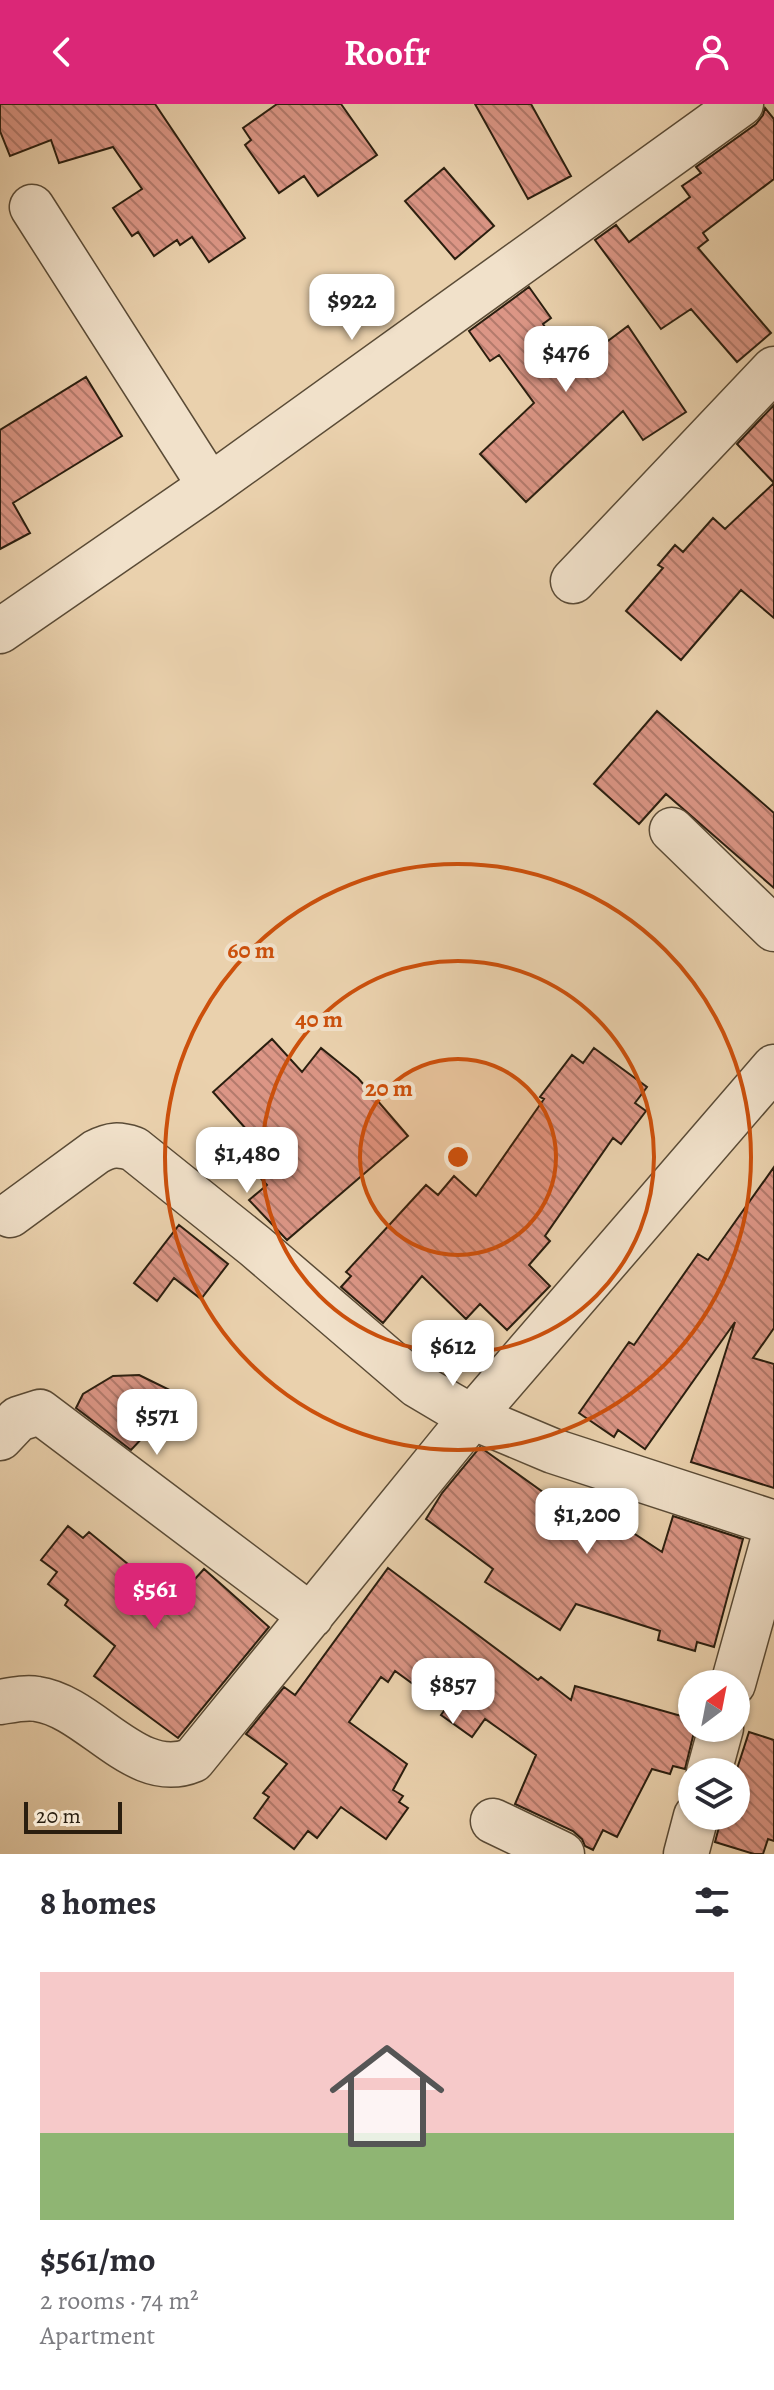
<!DOCTYPE html>
<meta charset="utf-8">
<style>
:root{--surface:#fff;--page:#f7f7f7;--text:#2b2b33;--muted:#7c7c81;--accent:#db2777}
body{margin:0;font-family:Alegreya,serif;background:var(--page);color:var(--text);height:100vh;display:flex;flex-direction:column;font-size:30px;white-space:nowrap}
*{box-sizing:border-box;margin:0}
p{font-size:26px;color:var(--muted)}
.icon{flex:none;width:44px;height:44px;fill:none;stroke:currentColor;stroke-width:2;stroke-linecap:round;stroke-linejoin:round}
.map{position:relative;height:1750px;overflow:hidden}
.panel{display:flex;flex-direction:column;background:var(--surface);flex:1}
.panel>*{flex:none}
.needle{width:52px;rotate:32deg}
.tools{position:absolute;left:678px;top:1566px;display:grid;gap:16px}
.tools a{display:grid;place-items:center;width:72px;height:72px;border-radius:50%;background:var(--surface);box-shadow:0 2px 6px #0004;font-size:40px}
.scale{position:absolute;left:24px;bottom:20px;width:98px;box-sizing:border-box;padding-left:8px;border:4px solid #2a1e0f;border-top:0;font-size:22px;line-height:28px;white-space:nowrap;color:#2a1e0f;-webkit-text-stroke:6px #f1e1ca;paint-order:stroke}
.price{position:absolute;translate:-50% -68px;padding:0 18px;border-radius:16px;background:#fff;color:#222;font-size:26px;line-height:52px;filter:drop-shadow(0 2px 4px #0008)}
.price::after{content:'';position:absolute;left:50%;top:48px;width:24px;height:18px;margin-left:-12px;background:inherit;clip-path:polygon(0 0,100% 0,50% 100%)}
.price.active{background:var(--accent);color:#fff}
ul{padding:0;list-style:none}
li{display:grid;align-content:center;gap:16px;height:424px;padding:0 40px}
li span{display:grid;place-items:center;height:248px;border-radius:0px;color:#555}
li>.icon{margin-inline-start:auto}
span .icon{width:144px;height:144px;fill:#fffc;stroke-width:1}
li b{font-size:34px}
h2{display:flex;justify-content:space-between;align-items:center;height:96px;padding:0 40px;font-size:34px}
header{display:flex;justify-content:space-between;align-items:center;height:104px;padding:0 40px;background:var(--accent);color:#fff;font-size:36px;font-weight:700}
.map>svg:first-child{display:block}
</style>
<header><svg class="icon" aria-label="back" viewBox="0 0 24 24"><path d="M15 5l-7 7 7 7"/></svg>Roofr<svg class="icon" aria-label="person" viewBox="0 0 24 24"><circle cx="12" cy="8" r="4"/><path d="M4 21q1-7 8-7t8 7"/></svg></header>
<div class="map">
<svg width="774" height="1750" viewBox="0 0 774 1750">
<defs>
<pattern id="building-back-hatch" width="6" height="6" patternUnits="userSpaceOnUse" patternTransform="scale(2)"><rect width="6" height="6" fill="#dc9686"/><path d="M-1 5l2 2M0 0l6 6M5-1l2 2" fill="none" stroke="#b37a6c"/></pattern>
</defs>
<rect width="100%" height="100%" fill="#ead1ad"/>
<filter id="stains"><feTurbulence type="fractalNoise" baseFrequency=".0025" numOctaves="4"/><feColorMatrix values="0 0 0 0 .2 0 0 0 0 .09 0 0 0 0 .02 0 0 0 .5 -.17"/></filter>
<radialGradient id="worn" r=".72"><stop offset=".6" stop-color="#630" stop-opacity="0"/><stop offset="1" stop-color="#630" stop-opacity=".3"/></radialGradient>
<path fill="url(#building-back-hatch)" stroke="#2a1e0f" stroke-width="2" d="M0 0H155L245 134 209 158 192 133 180 141 177 136 154 152 138 128 132 132 113 104 142 85 113 43 59 59 51 36 10 52 0 27Z
M277 0H341L377 51 318 92 304 72 279 89 245 41 251 36 243 24Z
M475 0H531L571 72 528 95Z
M765 4 774 15V75L703 129 708 136 698 144 771 229 737 258 691 205 661 225 595 136 616 121 629 138 690 93 682 82 701 69 696 63 756 20 763 11Z
M444 64 494 122 455 155 405 97Z
M529 183 551 214 543 220 573 263 628 222 686 308 643 336 623 307 526 398 480 350 534 299 499 251 490 257 469 227Z
M86 273 122 332 13 399 30 429 0 445V326Z
M774 301V514L741 486 681 556 626 507 663 464 658 461 675 441 683 448 713 414 725 425 774 379 737 340Z
M657 607 774 709V784L666 690 639 720 594 680Z
M272 935 302 968 321 944 358 974 408 1032 287 1136 249 1096 267 1081 230 1041 247 1026 213 988Z
M594 944 647 983 635 999 646 1007 621 1040 613 1034 545 1132 550 1137 529 1161 550 1182 507 1226 480 1200 466 1215 422 1172 383 1219 341 1183 351 1172 346 1168 426 1081 438 1091 454 1072 476 1092 544 995 540 993 572 951 583 959Z
M774 1063V1224L753 1254 774 1260V1384L691 1358 735 1218 645 1345 618 1326 614 1333 579 1309 629 1238 634 1241 698 1150 708 1156Z
M179 1121 228 1160 201 1195 174 1174 157 1197 134 1179Z
M139 1271 182 1292 131 1346 76 1304 83 1290 113 1272Z
M480 1343 550 1393 554 1387 581 1405 585 1397 662 1448 673 1412 743 1435 714 1543 697 1538 695 1547 658 1536 660 1527 576 1500 560 1526 485 1478 493 1465 426 1415 442 1389Z
M68 1422 83 1434 89 1428 129 1461 122 1470 167 1506 204 1465 269 1523 178 1634 94 1572 115 1542 65 1501 68 1496 48 1480 57 1468 41 1456Z
M388 1464 538 1576 541 1573 571 1596 575 1582 692 1615V1624H695L685 1665 673 1662 670 1670 652 1665 617 1733 603 1726 593 1746 585 1742 582 1735 573 1727 515 1700 536 1651 485 1615 472 1633 441 1611 446 1604 395 1567 388 1578 381 1573 349 1618 407 1660 393 1686 403 1692 399 1698 408 1704 386 1735 341 1703 317 1734 308 1727 294 1745 254 1714 269 1693 263 1689 287 1660 246 1630 284 1583 295 1591Z
M749 1628 774 1636V1737L768 1735 763 1750H754L715 1738 722 1712H736V1668Z"/>
<g fill="none" stroke-linecap="round" stroke-linejoin="round">
<g stroke="#5a4b36" stroke-width="47">
<path id="minor" d="M32 103 210 382
M573 477 774 265
M0 527 210 382 741 0
M672 726 774 825
M10 1111 96 1048C111 1040 119 1040 134 1045L255 1142 417 1281 449 1300 472 1313 553 1347 774 1419
M0 1334 18 1315 40 1308 311 1512
M733 1580 774 1433
M0 1598C12 1596 26 1593 37 1595 92 1603 136 1680 193 1656L472 1313 774 963
M709 1668 721 1624
M493 1717 562 1750
M686 1750 696 1712"/>
</g>
<use href="#minor" stroke="#f1e1ca" stroke-width="44"/>
</g>
<circle cx="458" cy="1053" r="98" fill="#cc500c" fill-opacity=".12"/>
<g fill="none" stroke="#cc500c" stroke-width="4">
<circle cx="458" cy="1053" r="98"/>
<circle cx="458" cy="1053" r="196"/>
<circle cx="458" cy="1053" r="293"/>
</g>
<circle cx="458" cy="1053" r="12" fill="#cc500c" stroke="#f1e1ca" stroke-width="4"/>
<g font-size="24" text-anchor="middle" font-weight="bold" fill="#cc500c" stroke="#f1e1ca" stroke-width="8" stroke-linejoin="round" paint-order="stroke">
<text x="251" y="854">60 m</text>
<text x="319" y="923">40 m</text>
<text x="389" y="992">20 m</text>
</g>
<rect width="100%" height="100%" filter="url(#stains)"/>
<rect width="100%" height="100%" fill="url(#worn)"/>
</svg>
<div class="tools">
<a><svg class="needle" viewBox="-14 -14 28 28"><path d="M0-13l5 13h-10z" fill="#e53935"/><path d="M0 13l5-13h-10z" fill="#7c7c81"/></svg></a>
<a><svg class="icon" aria-label="layers" viewBox="0 0 24 24"><path d="M12 4l9 5-9 5-9-5zM3 14l9 5 9-5"/></svg></a>
</div>
<div class="scale">20 m</div>
<b class="price" style="left:352px;top:238px">$922</b>
<b class="price" style="left:566px;top:290px">$476</b>
<b class="price" style="left:247px;top:1091px">$1,480</b>
<b class="price" style="left:453px;top:1284px">$612</b>
<b class="price" style="left:157px;top:1353px">$571</b>
<b class="price" style="left:587px;top:1452px">$1,200</b>
<b class="price active" style="left:155px;top:1527px">$561</b>
<b class="price" style="left:453px;top:1622px">$857</b>
</div>
<section class="panel">
<h2>8 homes<svg class="icon" aria-label="filters" viewBox="0 0 24 24"><path d="M4 7h16M4 17h16"/><circle cx="9" cy="7" r="2"/><circle cx="15" cy="17" r="2"/></svg></h2>
<ul>
<li><span style="background:linear-gradient(#f6c9c9 65%,#8fb573 0)"><svg class="icon" aria-label="home" viewBox="0 0 24 24"><path d="M3 11l9-7 9 7M6 9v11h12V9"/></svg></span><div><b>$561/mo</b><p>2 rooms · 74 m²</p><p>Apartment</p></div></li>
</ul>
</section>
